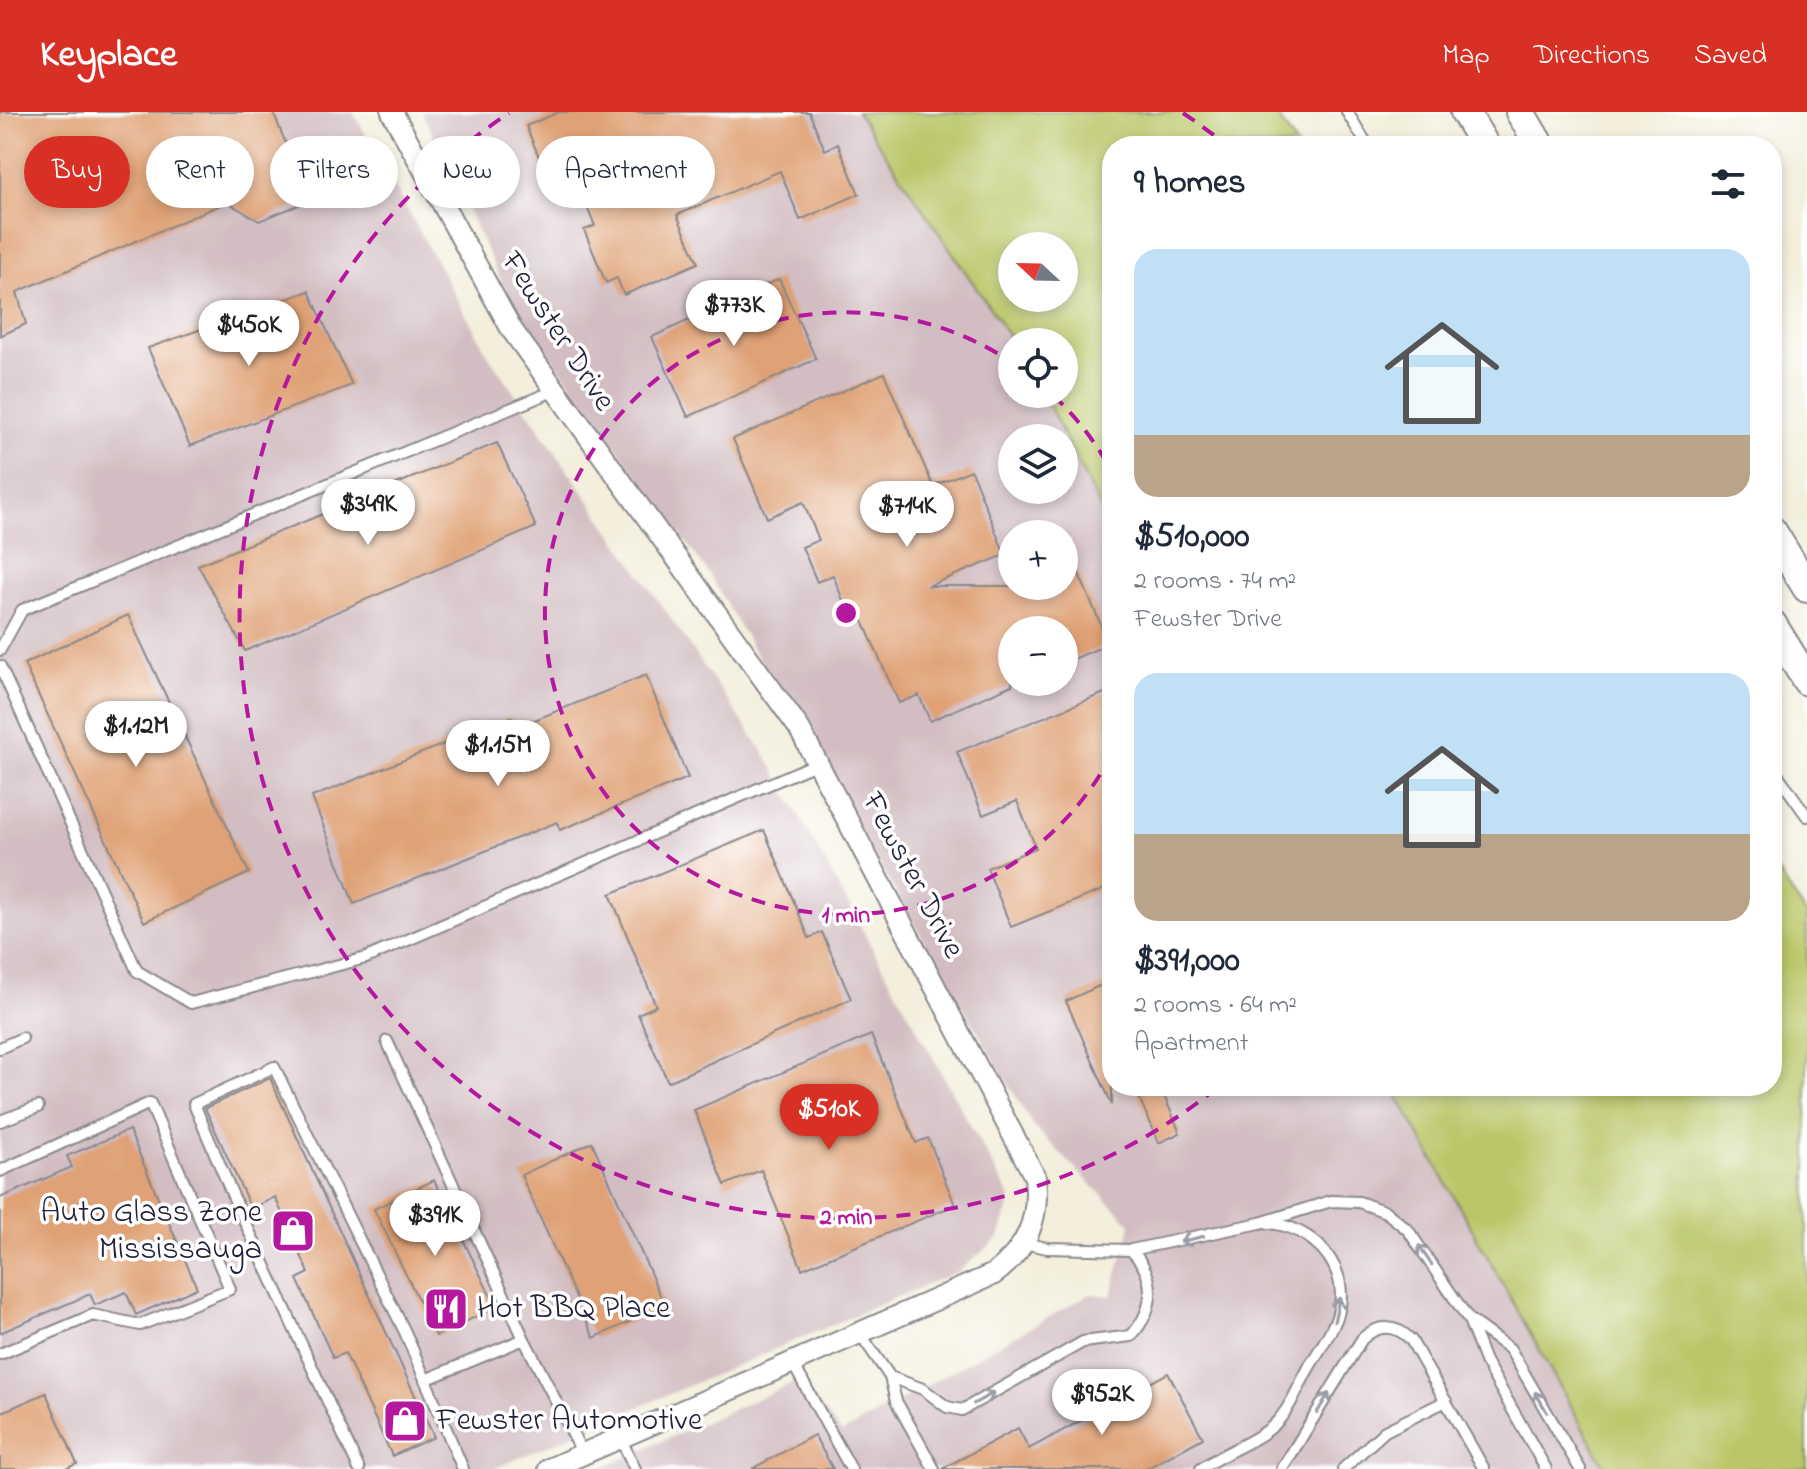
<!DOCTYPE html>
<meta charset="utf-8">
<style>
:root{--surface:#fff;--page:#f6f6f7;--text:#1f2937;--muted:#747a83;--accent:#d93025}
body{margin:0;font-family:"Indie Flower",sans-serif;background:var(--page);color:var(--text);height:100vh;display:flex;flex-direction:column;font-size:30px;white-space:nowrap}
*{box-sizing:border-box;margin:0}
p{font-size:26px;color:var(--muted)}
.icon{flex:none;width:44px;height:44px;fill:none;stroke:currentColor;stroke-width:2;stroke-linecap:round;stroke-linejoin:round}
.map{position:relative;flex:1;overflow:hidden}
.side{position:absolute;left:1102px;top:24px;width:680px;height:960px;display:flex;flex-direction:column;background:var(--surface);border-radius:32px;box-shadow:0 4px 12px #0003}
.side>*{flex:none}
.hud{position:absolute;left:24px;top:24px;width:760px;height:72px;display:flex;gap:16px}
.needle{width:52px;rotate:292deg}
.tools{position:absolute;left:998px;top:120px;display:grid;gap:16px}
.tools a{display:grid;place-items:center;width:80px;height:80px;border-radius:50%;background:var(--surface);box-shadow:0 4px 12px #0003;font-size:40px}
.price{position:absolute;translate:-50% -68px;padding:0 18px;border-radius:28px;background:#fff;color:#222;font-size:26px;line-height:52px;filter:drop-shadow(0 2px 4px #0008)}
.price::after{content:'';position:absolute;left:50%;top:48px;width:24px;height:18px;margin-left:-12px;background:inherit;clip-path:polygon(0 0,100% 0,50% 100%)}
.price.current{background:var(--accent);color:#fff}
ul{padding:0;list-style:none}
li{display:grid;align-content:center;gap:16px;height:424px;padding:0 32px}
li span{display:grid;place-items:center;height:248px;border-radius:24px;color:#555}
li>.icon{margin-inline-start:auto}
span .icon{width:144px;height:144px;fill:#fffc;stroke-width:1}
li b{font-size:34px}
h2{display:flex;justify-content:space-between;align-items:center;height:96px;padding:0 32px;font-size:34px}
.tag{padding:0 28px;border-radius:36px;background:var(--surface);box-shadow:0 4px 12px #0003;font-size:28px;line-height:72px}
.tag.current{background:var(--accent);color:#fff}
header{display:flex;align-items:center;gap:48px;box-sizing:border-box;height:112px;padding:0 40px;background:var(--accent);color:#fff}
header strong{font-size:38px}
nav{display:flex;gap:44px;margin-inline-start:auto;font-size:28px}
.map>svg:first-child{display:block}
</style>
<header>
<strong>Keyplace</strong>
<nav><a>Map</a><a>Directions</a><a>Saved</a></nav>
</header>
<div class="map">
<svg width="1807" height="1357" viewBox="0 0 1807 1357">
<rect width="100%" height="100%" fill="#fff"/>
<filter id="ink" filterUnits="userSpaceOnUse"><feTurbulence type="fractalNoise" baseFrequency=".0125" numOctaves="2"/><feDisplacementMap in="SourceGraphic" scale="16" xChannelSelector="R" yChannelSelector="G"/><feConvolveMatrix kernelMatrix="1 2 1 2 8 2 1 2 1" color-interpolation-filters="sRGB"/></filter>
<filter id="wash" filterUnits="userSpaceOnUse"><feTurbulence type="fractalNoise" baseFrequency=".006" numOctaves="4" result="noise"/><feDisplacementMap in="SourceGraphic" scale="32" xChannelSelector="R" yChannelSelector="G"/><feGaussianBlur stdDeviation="1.8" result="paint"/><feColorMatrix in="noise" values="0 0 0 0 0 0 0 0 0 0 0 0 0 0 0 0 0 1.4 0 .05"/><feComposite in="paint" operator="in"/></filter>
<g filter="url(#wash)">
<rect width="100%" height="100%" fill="#f3efdc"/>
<path fill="#d2bec2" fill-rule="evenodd" d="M0 0H353L490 246 765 642 1011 1087 999 1126 959 1159 493 1357H0Z
M422 0H857L1013 230 1012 282H1043L1112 419V974H1392L1606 1357H599L799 1268 842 1321 1090 1182 1111 1184 1131 1112 1033 1014 709 462 511 190ZM1012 326H1064V378H1012ZM1012 422H1064V474H1012ZM1012 518H1064V570H1012Z"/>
<path fill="#bac668" stroke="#6e7452" stroke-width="2" fill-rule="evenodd" d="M857 0H1275L1297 34H1112V419L1043 282H1064V230H1013ZM1012 134H1064V186H1012Z
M1772 751 1807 803V1357H1606L1392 974H1772Z"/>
<g id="blocks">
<path fill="#dfa175" d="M0 0H273L309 89 259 109 227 90 17 180 26 212 0 224Z
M559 0H809L825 38 838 32 859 82 800 108 780 59 677 103 698 151 624 183 617 166 606 171 584 118 595 114 579 76 556 86 526 14Z
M779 167 816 247 688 305 652 225Z
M309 179 352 273 190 334 148 236Z
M884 261 933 374 971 358 1005 443 928 474H1064V427L1109 532 1064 551V518H1012V573L930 609 919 583 899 591 860 502 850 506 833 463 817 470 802 435 819 428 803 390 767 406 733 327Z
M497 331 536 415 245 539 198 453Z
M128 503 249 761 144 810 24 552Z
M646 563 688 666 560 718 557 710 354 792 312 685 511 605 515 616Z
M1112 578V774L1011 815 987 756 1036 736 1017 689 983 703 957 640Z
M764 718 809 826 822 820 851 887 668 970 638 902 656 894 610 782Z
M1112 868V993L1066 889Z
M871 923 916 1031 928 1026 955 1093 802 1157 761 1058 725 1073 694 998Z
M270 966 434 1325 392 1344 345 1241 333 1246 297 1167 309 1161 275 1085 251 1097 205 996Z
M1134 974H1160L1180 1021 1159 1031Z
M129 1018 197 1176 136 1203 126 1180 95 1193 90 1182 0 1221V1086L72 1055 67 1044Z
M592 1030 665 1194 594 1226 521 1063Z
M434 1068 496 1195 436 1224 374 1097Z
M1168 1261 1203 1326 1146 1357H942L1018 1316 1029 1337Z
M46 1281 77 1352 65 1357H0V1301Z
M814 1323 833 1357H752Z"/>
</g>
</g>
<g filter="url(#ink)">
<use href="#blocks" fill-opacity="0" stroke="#8a888c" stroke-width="2"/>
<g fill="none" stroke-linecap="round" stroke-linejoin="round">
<g stroke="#8a888c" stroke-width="14">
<path id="service" d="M1347 0 1368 34
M0 538 22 498 556 278
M0 554 137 859 191 891 366 846 818 651
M1772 655 1807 704
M387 929 524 1227
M0 936 22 926
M0 1009 38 995
M0 1059 150 991 230 1177 140 1213 93 1203 0 1242
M1024 1131 1047 1136 1131 1138 1260 1111 1331 1089 1359 1090 1386 1100 1408 1118 1469 1208 1485 1249 1546 1357
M1471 1209 1510 1237 1580 1357
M859 1220 890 1265 896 1289 934 1357
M792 1250 851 1357
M890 1265 923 1277 947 1295 962 1298 1083 1230 1131 1224C1156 1196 1157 1165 1131 1138
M425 1268 524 1227 583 1342
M620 1325 635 1357
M359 1357 233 1084 194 992 274 955 405 1220 463 1357
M1201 1357C1223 1340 1255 1331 1275 1312 1289 1298 1298 1276 1307 1259 1316 1242 1330 1224 1337 1205 1354 1157 1313 1114 1268 1111
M1282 1357 1362 1227C1378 1212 1396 1212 1411 1228L1484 1357
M1343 1357 1385 1319 1446 1289"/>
</g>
<g stroke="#8a888c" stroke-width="24">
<path id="minor" d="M392 0 512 218 799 616 1035 1065C1040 1107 1027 1137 994 1162L549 1357"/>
</g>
<g stroke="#8a888c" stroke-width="32">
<path id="secondary" d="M1465 0 1485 34
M1520 0 1540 34
M1772 419 1807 476
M1772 512 1807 569"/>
</g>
<use href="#service" stroke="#fff" stroke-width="10"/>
<use href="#minor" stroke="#fff" stroke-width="20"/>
<use href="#secondary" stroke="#fff" stroke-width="28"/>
</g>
<defs><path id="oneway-shaft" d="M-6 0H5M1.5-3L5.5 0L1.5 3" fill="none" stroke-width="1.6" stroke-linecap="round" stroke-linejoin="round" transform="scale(2)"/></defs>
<g stroke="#9c9ca7">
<use href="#oneway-shaft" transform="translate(1192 1127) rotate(167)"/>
<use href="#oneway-shaft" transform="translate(1425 1143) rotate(-124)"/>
<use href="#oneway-shaft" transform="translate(1337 1197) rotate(-77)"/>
<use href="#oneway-shaft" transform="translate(984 1286) rotate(-29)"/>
<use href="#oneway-shaft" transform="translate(1541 1290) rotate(-120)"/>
<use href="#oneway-shaft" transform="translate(1323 1291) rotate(-59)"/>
</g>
</g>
<g fill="none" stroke="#b5179e" stroke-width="4" stroke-dasharray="14 10">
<path d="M1112 642A301 301 0 1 1 1010 249M1053 283A301 301 0 0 1 1112 360"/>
<path d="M1217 976A603 603 0 1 1 509 1M1183 1A603 603 0 0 1 1225 32"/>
</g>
<defs>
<g id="shop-square" transform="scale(2.3)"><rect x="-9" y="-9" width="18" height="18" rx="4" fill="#b5179e" stroke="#fff"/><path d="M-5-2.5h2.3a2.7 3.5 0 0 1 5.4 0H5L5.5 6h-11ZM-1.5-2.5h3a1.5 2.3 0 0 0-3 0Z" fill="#fff"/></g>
<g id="restaurant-square" transform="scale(2.3)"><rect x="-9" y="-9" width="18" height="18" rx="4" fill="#b5179e" stroke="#fff"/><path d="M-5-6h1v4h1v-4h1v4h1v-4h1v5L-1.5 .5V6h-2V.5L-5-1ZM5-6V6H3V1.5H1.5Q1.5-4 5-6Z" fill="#fff"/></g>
</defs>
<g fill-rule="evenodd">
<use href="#shop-square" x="293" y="1119"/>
<use href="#restaurant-square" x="446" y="1197"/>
<use href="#shop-square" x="405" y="1309"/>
</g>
<g text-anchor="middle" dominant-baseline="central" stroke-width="7" stroke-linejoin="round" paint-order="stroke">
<g font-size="32" fill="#22223b" stroke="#fff">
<text transform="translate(557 220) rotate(57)">Fewster Drive</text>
<text transform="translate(912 764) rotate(62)">Fewster Drive</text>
</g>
<g font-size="32" fill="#22223b" stroke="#fff" text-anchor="start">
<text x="262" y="1101" text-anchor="end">Auto Glass Zone<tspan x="262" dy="37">Mississauga</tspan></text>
<text x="477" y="1197">Hot BBQ Place</text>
<text x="436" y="1309">Fewster Automotive</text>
</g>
</g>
<circle cx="846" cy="501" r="12" fill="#b5179e" stroke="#fff" stroke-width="4"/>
<g font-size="24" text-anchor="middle" font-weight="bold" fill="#b5179e" stroke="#fff" stroke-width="7" stroke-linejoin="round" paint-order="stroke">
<text x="846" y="810">1 min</text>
<text x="846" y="1112">2 min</text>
</g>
</svg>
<div class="tools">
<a><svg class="needle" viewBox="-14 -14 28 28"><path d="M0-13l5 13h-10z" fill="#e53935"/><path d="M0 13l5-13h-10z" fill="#747a83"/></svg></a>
<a><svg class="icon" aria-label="locate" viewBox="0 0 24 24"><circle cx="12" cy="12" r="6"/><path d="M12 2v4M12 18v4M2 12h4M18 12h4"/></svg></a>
<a><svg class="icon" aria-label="layers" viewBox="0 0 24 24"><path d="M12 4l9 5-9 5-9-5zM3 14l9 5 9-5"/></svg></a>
<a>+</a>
<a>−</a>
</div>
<b class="price" style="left:734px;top:236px">$773K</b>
<b class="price" style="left:249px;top:256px">$450K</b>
<b class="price" style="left:368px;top:435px">$349K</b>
<b class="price" style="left:907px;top:437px">$714K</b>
<b class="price" style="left:136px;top:657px">$1.12M</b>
<b class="price" style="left:498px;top:676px">$1.15M</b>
<b class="price current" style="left:829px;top:1040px">$510K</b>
<b class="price" style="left:435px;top:1146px">$391K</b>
<b class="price" style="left:1102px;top:1325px">$952K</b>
<div class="hud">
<a class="tag current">Buy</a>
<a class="tag">Rent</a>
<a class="tag">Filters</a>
<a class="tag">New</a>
<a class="tag">Apartment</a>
</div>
<section class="side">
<h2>9 homes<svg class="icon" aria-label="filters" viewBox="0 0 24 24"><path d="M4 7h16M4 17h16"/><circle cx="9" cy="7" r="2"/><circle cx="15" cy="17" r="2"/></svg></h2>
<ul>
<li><span style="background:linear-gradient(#bfe0f5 75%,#b9a48a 0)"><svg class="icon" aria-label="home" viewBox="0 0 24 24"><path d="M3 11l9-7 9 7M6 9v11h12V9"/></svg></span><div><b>$510,000</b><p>2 rooms · 74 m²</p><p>Fewster Drive</p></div></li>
<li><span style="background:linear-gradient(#bfe0f5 65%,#b9a48a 0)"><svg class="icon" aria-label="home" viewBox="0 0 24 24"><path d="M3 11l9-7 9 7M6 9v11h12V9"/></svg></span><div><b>$391,000</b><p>2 rooms · 64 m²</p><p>Apartment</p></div></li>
</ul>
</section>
</div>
